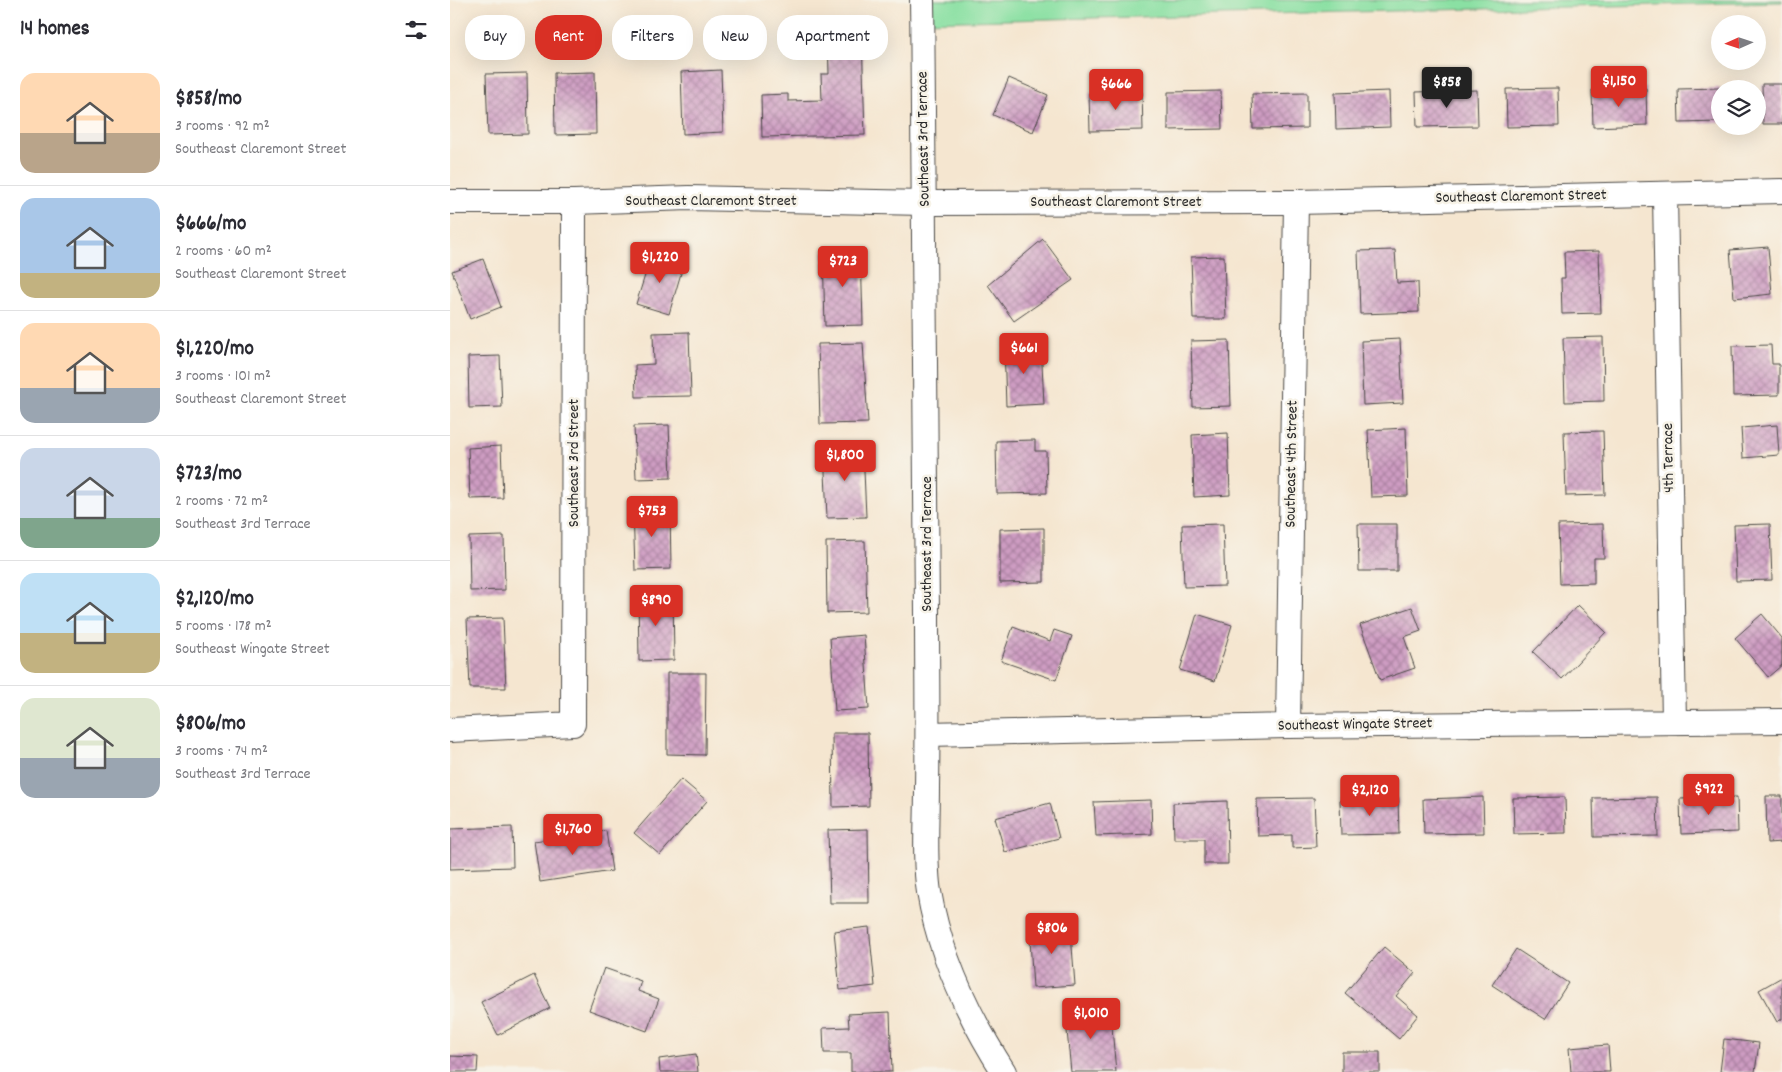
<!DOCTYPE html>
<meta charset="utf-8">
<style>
:root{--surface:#fff;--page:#f2f2f3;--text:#2b2b33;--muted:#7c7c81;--line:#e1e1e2;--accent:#d93025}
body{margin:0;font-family:Dekko,sans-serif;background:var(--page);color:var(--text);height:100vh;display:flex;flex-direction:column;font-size:19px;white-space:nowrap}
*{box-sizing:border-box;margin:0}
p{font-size:16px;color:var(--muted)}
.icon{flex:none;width:28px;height:28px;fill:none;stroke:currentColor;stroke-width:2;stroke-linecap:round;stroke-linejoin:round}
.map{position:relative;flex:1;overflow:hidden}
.sheet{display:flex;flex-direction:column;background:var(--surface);width:450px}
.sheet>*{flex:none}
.top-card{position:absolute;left:15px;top:15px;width:475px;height:45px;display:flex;gap:10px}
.needle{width:32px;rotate:267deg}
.tools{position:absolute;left:1261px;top:15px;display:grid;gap:10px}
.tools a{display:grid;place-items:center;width:55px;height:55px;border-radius:50%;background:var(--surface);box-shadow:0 5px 20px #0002;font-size:25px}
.price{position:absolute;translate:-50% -42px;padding:0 11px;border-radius:5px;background:var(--accent);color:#fff;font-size:16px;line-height:32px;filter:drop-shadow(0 1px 2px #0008)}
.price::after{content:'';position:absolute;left:50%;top:30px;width:15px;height:11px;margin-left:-8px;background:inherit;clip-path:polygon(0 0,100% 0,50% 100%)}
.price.active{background:#222;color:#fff}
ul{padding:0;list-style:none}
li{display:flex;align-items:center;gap:15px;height:125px;padding:0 20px}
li+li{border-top:1px solid var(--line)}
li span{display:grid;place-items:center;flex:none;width:140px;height:100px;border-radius:15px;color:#555}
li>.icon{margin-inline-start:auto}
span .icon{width:60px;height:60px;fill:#fffc;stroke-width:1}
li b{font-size:21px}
h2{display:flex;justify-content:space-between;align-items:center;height:60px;padding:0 20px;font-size:21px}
.pill{padding:0 18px;border-radius:20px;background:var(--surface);box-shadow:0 5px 20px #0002;font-size:18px;line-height:45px}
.pill.active{background:var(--accent);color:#fff}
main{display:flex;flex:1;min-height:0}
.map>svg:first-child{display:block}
</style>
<main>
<section class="sheet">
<h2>14 homes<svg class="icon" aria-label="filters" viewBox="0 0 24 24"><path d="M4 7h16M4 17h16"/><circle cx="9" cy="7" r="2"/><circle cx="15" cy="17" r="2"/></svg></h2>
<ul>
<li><span style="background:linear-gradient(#ffd9b3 60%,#b9a48a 0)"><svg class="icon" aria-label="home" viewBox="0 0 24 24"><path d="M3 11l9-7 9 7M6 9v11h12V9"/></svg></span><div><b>$858/mo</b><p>3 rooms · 92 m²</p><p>Southeast Claremont Street</p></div></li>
<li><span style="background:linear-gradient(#a9c7e8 75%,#c2b280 0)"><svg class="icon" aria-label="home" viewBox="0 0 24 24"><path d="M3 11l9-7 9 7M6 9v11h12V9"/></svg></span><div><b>$666/mo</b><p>2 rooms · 60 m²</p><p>Southeast Claremont Street</p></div></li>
<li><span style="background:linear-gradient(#ffd9b3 65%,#9aa5b1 0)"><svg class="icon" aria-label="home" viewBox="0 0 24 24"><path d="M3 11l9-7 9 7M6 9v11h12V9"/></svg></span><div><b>$1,220/mo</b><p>3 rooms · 101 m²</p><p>Southeast Claremont Street</p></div></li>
<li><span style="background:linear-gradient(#c9d6e8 70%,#7fa58c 0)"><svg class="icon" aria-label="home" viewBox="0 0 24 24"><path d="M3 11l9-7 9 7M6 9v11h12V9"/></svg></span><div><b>$723/mo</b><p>2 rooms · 72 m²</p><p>Southeast 3rd Terrace</p></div></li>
<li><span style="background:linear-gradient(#bfe0f5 60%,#c2b280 0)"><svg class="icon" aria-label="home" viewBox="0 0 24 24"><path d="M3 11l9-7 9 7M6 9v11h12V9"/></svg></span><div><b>$2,120/mo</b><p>5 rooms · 178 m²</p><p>Southeast Wingate Street</p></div></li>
<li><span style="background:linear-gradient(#dfe7d0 60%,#9aa5b1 0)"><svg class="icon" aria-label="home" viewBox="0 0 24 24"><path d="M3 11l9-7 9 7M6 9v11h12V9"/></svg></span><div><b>$806/mo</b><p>3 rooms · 74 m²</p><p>Southeast 3rd Terrace</p></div></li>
</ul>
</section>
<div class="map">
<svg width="1332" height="1072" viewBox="0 0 1332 1072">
<defs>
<pattern id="building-cross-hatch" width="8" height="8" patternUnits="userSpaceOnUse" patternTransform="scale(1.25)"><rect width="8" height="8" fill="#ce9cc2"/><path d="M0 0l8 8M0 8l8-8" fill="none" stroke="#a77f9e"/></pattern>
</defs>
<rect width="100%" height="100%" fill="#f7f3e8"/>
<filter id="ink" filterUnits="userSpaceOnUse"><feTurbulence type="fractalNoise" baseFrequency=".02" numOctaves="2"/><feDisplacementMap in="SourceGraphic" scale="10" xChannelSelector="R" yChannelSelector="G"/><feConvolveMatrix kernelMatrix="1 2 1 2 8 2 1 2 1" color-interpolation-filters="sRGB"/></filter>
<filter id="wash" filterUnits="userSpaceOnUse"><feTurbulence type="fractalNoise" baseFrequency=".0096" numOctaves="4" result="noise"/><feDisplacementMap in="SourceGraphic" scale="20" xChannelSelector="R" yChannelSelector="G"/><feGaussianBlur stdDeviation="1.12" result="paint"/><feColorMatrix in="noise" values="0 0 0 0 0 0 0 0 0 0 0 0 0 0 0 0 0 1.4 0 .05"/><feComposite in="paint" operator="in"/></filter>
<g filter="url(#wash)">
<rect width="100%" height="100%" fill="#f5e6d0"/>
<path fill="#8ae0a3" stroke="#5a8667" d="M472 0H1332V2L472 22Z"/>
<g id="blocks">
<path fill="url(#building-cross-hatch)" d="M412 35 415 135 312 137 311 95 338 94V101L372 100 371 74H379L378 36Z
M271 70 273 132 233 134 231 72Z
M145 72 146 134 105 135 104 73Z
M77 73 78 134 38 135 36 74Z
M559 78 598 95 583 132 543 115Z
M1312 84H1332V124H1313Z
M1108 88 1109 126 1057 127 1056 89Z
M1196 88 1197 125 1143 127 1142 90Z
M1270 88V122L1229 123 1228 89Z
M1027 90 1028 126 967 127 966 92Z
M771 91 772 129 718 130V92Z
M939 91 940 127 886 129 885 93Z
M692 92 693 130 640 131 639 93Z
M857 93V128L803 129 802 94Z
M593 239 623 280 564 321 538 285Z
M1318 247 1322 294 1284 298 1280 250Z
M945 250 947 283 968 282 969 312 910 314 908 251Z
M411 251 413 325 375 326 373 252Z
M1149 251 1151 313 1112 314 1111 278H1115L1114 252Z
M202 253 234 263 219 314 186 304Z
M774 256 776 319H743L741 257Z
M33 259 51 307 20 319 2 271Z
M239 332 241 396 186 397 185 365 204 364 203 333Z
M1153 337 1154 401 1115 402 1113 338Z
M950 339 953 403 913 405 911 341Z
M779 340 781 406 743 407 741 341Z
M413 343 418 423 370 424 368 344Z
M591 344 594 404 556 406 554 345Z
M1321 345 1322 364H1329V395L1283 396 1282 346Z
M50 356 52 407 19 408 18 357Z
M219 425 221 478 186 479 184 426Z
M1327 425 1329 455 1293 458 1291 428Z
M956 428 958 496 921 497 918 430Z
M1153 431 1155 495 1116 496 1114 432Z
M778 433 780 495 744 497 742 435Z
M585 440V451H596L597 493 547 494 546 441Z
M51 446 53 498 20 499 18 448Z
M413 447 416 517 377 518 374 448Z
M220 507 221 569 185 570 183 508Z
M773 524 775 586 734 587 732 525Z
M908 524H947V571H909Z
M1153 524 1154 558H1144V583L1110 584 1108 525Z
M1320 524 1322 580 1286 581 1284 525Z
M594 528V582L550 583V529Z
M54 536 55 590 20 591 19 537Z
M415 541 417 612 377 613 376 542Z
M188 593H223L224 660 189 661Z
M1128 605 1156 632 1112 679 1083 652Z
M962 607 971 631 954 637 965 668 930 680 910 625Z
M747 614 782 625 765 681 730 670Z
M1312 614 1332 638V665L1318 677 1285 638Z
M53 618 56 688H20L17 619Z
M563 627 600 641 604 630 622 636 606 680 551 661Z
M414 635 419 709 385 711 380 638Z
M217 673H256L255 755 217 754Z
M382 733H418L419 806 383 807Z
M231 779 257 801 210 855 184 833Z
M1316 796H1332V842L1317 843Z
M1033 797 1034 833 974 834 973 799Z
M1115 797 1116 833 1064 834 1063 798Z
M1207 797 1208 836 1144 837 1143 798Z
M1287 797 1288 832 1231 834 1230 799Z
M864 798 866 847 842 848V835L808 836 807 799Z
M948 798 949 834 891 835 890 800Z
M701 800 702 834 646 836 644 802Z
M777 801 778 864H754V839H724L723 803Z
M600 803 609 838 555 852 545 818Z
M62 827 63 867 0 869V829Z
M418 829 419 903H380L378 830Z
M156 831 162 871 90 882 84 841Z
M620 921 625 985 583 988 579 924Z
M419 927 425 986 390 990 384 931Z
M934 947 965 973 946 996 968 1015 949 1039 895 993Z
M1066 949 1118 983 1095 1019 1042 985Z
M154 968 191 981 188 991 209 999 197 1031 139 1010Z
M84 975 100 1008 48 1035 31 1002Z
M1332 977V1019L1327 1022 1309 990Z
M660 1005 666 1072H621L615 1010Z
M440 1012 442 1072H401V1053H374L373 1028 399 1027 398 1014Z
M1274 1039 1309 1043 1305 1072H1270Z
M1158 1045 1160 1072H1121L1119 1048Z
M892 1052H930V1072H892Z
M246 1054 248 1072H210L209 1059Z
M0 1056 28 1057 27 1072H0Z"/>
</g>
</g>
<g filter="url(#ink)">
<use href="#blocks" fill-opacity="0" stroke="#494744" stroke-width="1"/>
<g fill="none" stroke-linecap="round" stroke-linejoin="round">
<g stroke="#494744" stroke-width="26">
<path id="street" d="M472 0C475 204 476 408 477 613 477 671 478 729 477 788 477 820 474 861 479 892 490 957 519 1017 554 1072
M1215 194 1224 722
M0 202H124L239 198 475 203 846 202 1332 191
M838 726 846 202
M0 730 123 724 124 202
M478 734 838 726 1332 721"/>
</g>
<use href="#street" stroke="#fff" stroke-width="24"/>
</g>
</g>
<g text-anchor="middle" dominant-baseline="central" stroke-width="5" stroke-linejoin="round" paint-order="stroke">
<g font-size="16" fill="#2b2b2b" stroke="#f7f3e8">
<text transform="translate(474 139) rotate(-91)">Southeast 3rd Terrace</text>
<text transform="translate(1071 197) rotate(-1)">Southeast Claremont Street</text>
<text x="261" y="201">Southeast Claremont Street</text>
<text x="666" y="202">Southeast Claremont Street</text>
<text transform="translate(1219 458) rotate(-91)">4th Terrace</text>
<text transform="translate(124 463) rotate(-90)">Southeast 3rd Street</text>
<text transform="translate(842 464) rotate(-89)">Southeast 4th Street</text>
<text transform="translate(477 544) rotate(-90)">Southeast 3rd Terrace</text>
<text transform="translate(905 725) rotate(-1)">Southeast Wingate Street</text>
</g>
</g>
</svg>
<div class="tools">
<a><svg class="needle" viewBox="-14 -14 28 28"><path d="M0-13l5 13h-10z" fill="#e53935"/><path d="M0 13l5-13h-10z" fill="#7c7c81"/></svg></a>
<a><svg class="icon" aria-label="layers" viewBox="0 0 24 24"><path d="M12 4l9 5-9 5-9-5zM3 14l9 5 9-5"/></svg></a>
</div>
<b class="price" style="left:1169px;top:108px">$1,150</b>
<b class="price active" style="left:997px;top:109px">$858</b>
<b class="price" style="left:666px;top:111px">$666</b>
<b class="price" style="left:210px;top:284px">$1,220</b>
<b class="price" style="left:393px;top:288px">$723</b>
<b class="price" style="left:574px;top:375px">$661</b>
<b class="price" style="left:395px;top:482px">$1,800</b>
<b class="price" style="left:202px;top:538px">$753</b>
<b class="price" style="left:206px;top:627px">$890</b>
<b class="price" style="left:1259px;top:816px">$922</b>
<b class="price" style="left:920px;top:817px">$2,120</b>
<b class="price" style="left:123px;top:856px">$1,760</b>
<b class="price" style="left:602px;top:955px">$806</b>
<b class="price" style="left:641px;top:1040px">$1,010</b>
<div class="top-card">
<a class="pill">Buy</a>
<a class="pill active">Rent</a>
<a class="pill">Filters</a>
<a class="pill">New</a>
<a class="pill">Apartment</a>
</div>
</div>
</main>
